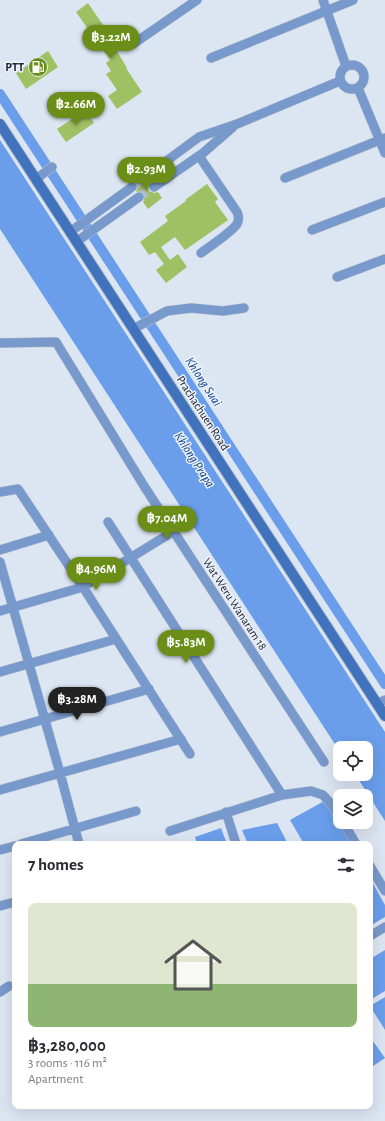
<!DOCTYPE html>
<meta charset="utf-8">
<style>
:root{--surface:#fff;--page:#f7f7f7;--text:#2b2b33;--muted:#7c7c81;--line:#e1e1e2;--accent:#6a8e17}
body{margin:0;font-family:"Alegreya Sans",sans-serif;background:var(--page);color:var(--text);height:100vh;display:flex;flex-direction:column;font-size:15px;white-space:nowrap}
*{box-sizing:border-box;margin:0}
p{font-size:13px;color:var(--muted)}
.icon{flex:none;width:22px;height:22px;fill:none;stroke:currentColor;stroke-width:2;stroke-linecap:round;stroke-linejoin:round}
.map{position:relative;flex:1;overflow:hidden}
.details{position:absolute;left:12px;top:841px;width:361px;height:268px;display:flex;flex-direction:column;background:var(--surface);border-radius:8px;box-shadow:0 4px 16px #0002}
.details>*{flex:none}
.buttons{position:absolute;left:333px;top:741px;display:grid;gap:8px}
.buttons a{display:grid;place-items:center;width:40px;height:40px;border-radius:8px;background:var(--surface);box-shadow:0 4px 16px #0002;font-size:20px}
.price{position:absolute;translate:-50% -34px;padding:0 9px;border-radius:14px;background:var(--accent);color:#fff;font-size:13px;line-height:26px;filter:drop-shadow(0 1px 2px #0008)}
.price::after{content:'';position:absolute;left:50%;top:24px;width:12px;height:9px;margin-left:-6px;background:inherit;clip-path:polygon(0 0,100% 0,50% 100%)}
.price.current{background:#222;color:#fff}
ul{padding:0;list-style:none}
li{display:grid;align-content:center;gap:8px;height:212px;padding:0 16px}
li+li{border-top:1px solid var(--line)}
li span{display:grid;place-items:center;height:124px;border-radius:8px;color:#555}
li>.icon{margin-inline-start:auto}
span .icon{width:72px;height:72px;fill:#fffc;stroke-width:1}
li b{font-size:17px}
h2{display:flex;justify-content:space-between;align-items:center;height:48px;padding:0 16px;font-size:17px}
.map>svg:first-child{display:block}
</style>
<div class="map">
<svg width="385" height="1121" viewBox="0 0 385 1121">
<rect width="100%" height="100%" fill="#dce5f2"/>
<path fill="#6a9eeb" d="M0 140 385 732V821L355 774H366V748H340V752L0 229Z
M326 800 351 844H304L290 820Z
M277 823 288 844H248L242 830Z
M221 828 227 844H197L195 837Z
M370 878 385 905V917L370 926Z
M385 950V991L370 1000V959Z
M385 997V1030L370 1006Z
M370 1037 385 1058 370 1068Z"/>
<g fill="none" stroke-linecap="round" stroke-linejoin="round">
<path stroke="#6a9eeb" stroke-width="10" d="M0 94 385 684"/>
</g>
<path fill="#9ec163" d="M88 3 116 44 114 46 127 68H126L142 92 117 109 108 96 117 90 106 74 111 71 106 63 110 60 76 12Z
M48 51 58 67 26 89 16 73Z
M85 110 94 123 66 142 57 129Z
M142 171 140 176 141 180 144 182 150 181 151 182 148 187 149 191 154 193 158 192 162 198 148 209 143 202 145 197 144 193 141 191 136 192 138 187 137 183 134 181 128 182V181Z
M207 184 218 199 215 202 228 220 185 250 175 237 161 247 170 260 178 254 187 267 166 283 156 270 164 264 155 252 149 255 140 242 168 221 165 216 186 201 185 200Z"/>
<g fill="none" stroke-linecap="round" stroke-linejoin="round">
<path stroke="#b6beca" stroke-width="9" stroke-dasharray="9 4.5" stroke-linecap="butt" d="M132 187 146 176
M139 197 154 187"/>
<g stroke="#bac2ce" stroke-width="10">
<path id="street" d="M323 0 346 66
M133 44 197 0
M211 58 353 0
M340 77a12 12 0 1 1 24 0a12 12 0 1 1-24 0Z
M358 88 385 153
M199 156 237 212C239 216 239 220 237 224 233 231 209 247 201 253
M146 176 199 137 237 124 340 81
M285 178 385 138
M36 179 52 167
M154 187 203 153 233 127
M312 230 385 202
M70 232 132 187
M76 242 139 197
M337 277 385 259
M133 329 167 311 191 308 223 311 244 308
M0 343 56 342 144 486 324 762
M0 492 18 489 83 587 190 754
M108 522 282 795
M0 550 49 535
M0 562 60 773 79 844
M0 611 83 587 174 531
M0 672 116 639
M377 704 385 700
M0 732 149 689
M0 790 181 739
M226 812 236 844
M343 822 356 844
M170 831 282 795 311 791 323 795 332 805 340 818
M21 844 136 811
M0 850 15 846
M370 866 385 891
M0 906 15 902
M370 936 385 927
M0 992 9 986"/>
</g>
<g stroke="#bac2ce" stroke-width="12">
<path id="secondary" d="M0 124 385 716"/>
</g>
<use href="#street" stroke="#7899cc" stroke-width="9"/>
<use href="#secondary" stroke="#4173bd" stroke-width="10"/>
</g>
<defs>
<g id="fuel-disc" transform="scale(1)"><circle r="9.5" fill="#6a8e17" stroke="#ebf2fd"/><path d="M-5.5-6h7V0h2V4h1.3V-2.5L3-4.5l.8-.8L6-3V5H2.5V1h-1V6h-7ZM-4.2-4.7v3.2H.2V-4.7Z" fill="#fff"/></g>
</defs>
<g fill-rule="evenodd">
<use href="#fuel-disc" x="38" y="67"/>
</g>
<g text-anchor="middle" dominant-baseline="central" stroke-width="3" stroke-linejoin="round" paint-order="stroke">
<g font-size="12" font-weight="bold" fill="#202328" stroke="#ebf2fd" text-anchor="end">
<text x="24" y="67">PTT</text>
</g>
<g font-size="12" fill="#202328" stroke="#ebf2fd">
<text transform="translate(203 413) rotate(57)">Prachachuen Road</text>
<text transform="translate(235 604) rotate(57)">Wat Weru Wanaram 18</text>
</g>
<g font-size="13" font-style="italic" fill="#0a3c80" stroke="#ebf2fd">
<text transform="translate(203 382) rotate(57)">Khlong Suai</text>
<text transform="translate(194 460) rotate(57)">Khlong Prapa</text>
</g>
</g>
</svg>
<div class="buttons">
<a><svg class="icon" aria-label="locate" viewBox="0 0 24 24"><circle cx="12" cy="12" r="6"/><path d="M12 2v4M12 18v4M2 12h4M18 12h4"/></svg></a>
<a><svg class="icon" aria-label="layers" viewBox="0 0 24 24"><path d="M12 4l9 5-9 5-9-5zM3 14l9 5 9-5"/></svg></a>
</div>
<b class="price" style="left:111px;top:59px">฿3.22M</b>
<b class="price" style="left:76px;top:126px">฿2.66M</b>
<b class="price" style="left:146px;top:191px">฿2.93M</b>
<b class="price" style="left:167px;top:540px">฿7.04M</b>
<b class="price" style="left:96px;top:591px">฿4.96M</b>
<b class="price" style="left:186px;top:664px">฿5.83M</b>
<b class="price current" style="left:77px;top:721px">฿3.28M</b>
<section class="details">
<h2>7 homes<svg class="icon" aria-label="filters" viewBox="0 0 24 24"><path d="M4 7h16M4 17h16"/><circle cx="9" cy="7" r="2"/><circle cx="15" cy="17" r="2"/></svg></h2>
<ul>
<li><span style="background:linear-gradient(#dfe7d0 65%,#8fb573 0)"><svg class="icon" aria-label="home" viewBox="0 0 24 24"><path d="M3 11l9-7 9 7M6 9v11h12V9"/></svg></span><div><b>฿3,280,000</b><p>3 rooms · 116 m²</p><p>Apartment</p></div></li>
</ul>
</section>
</div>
